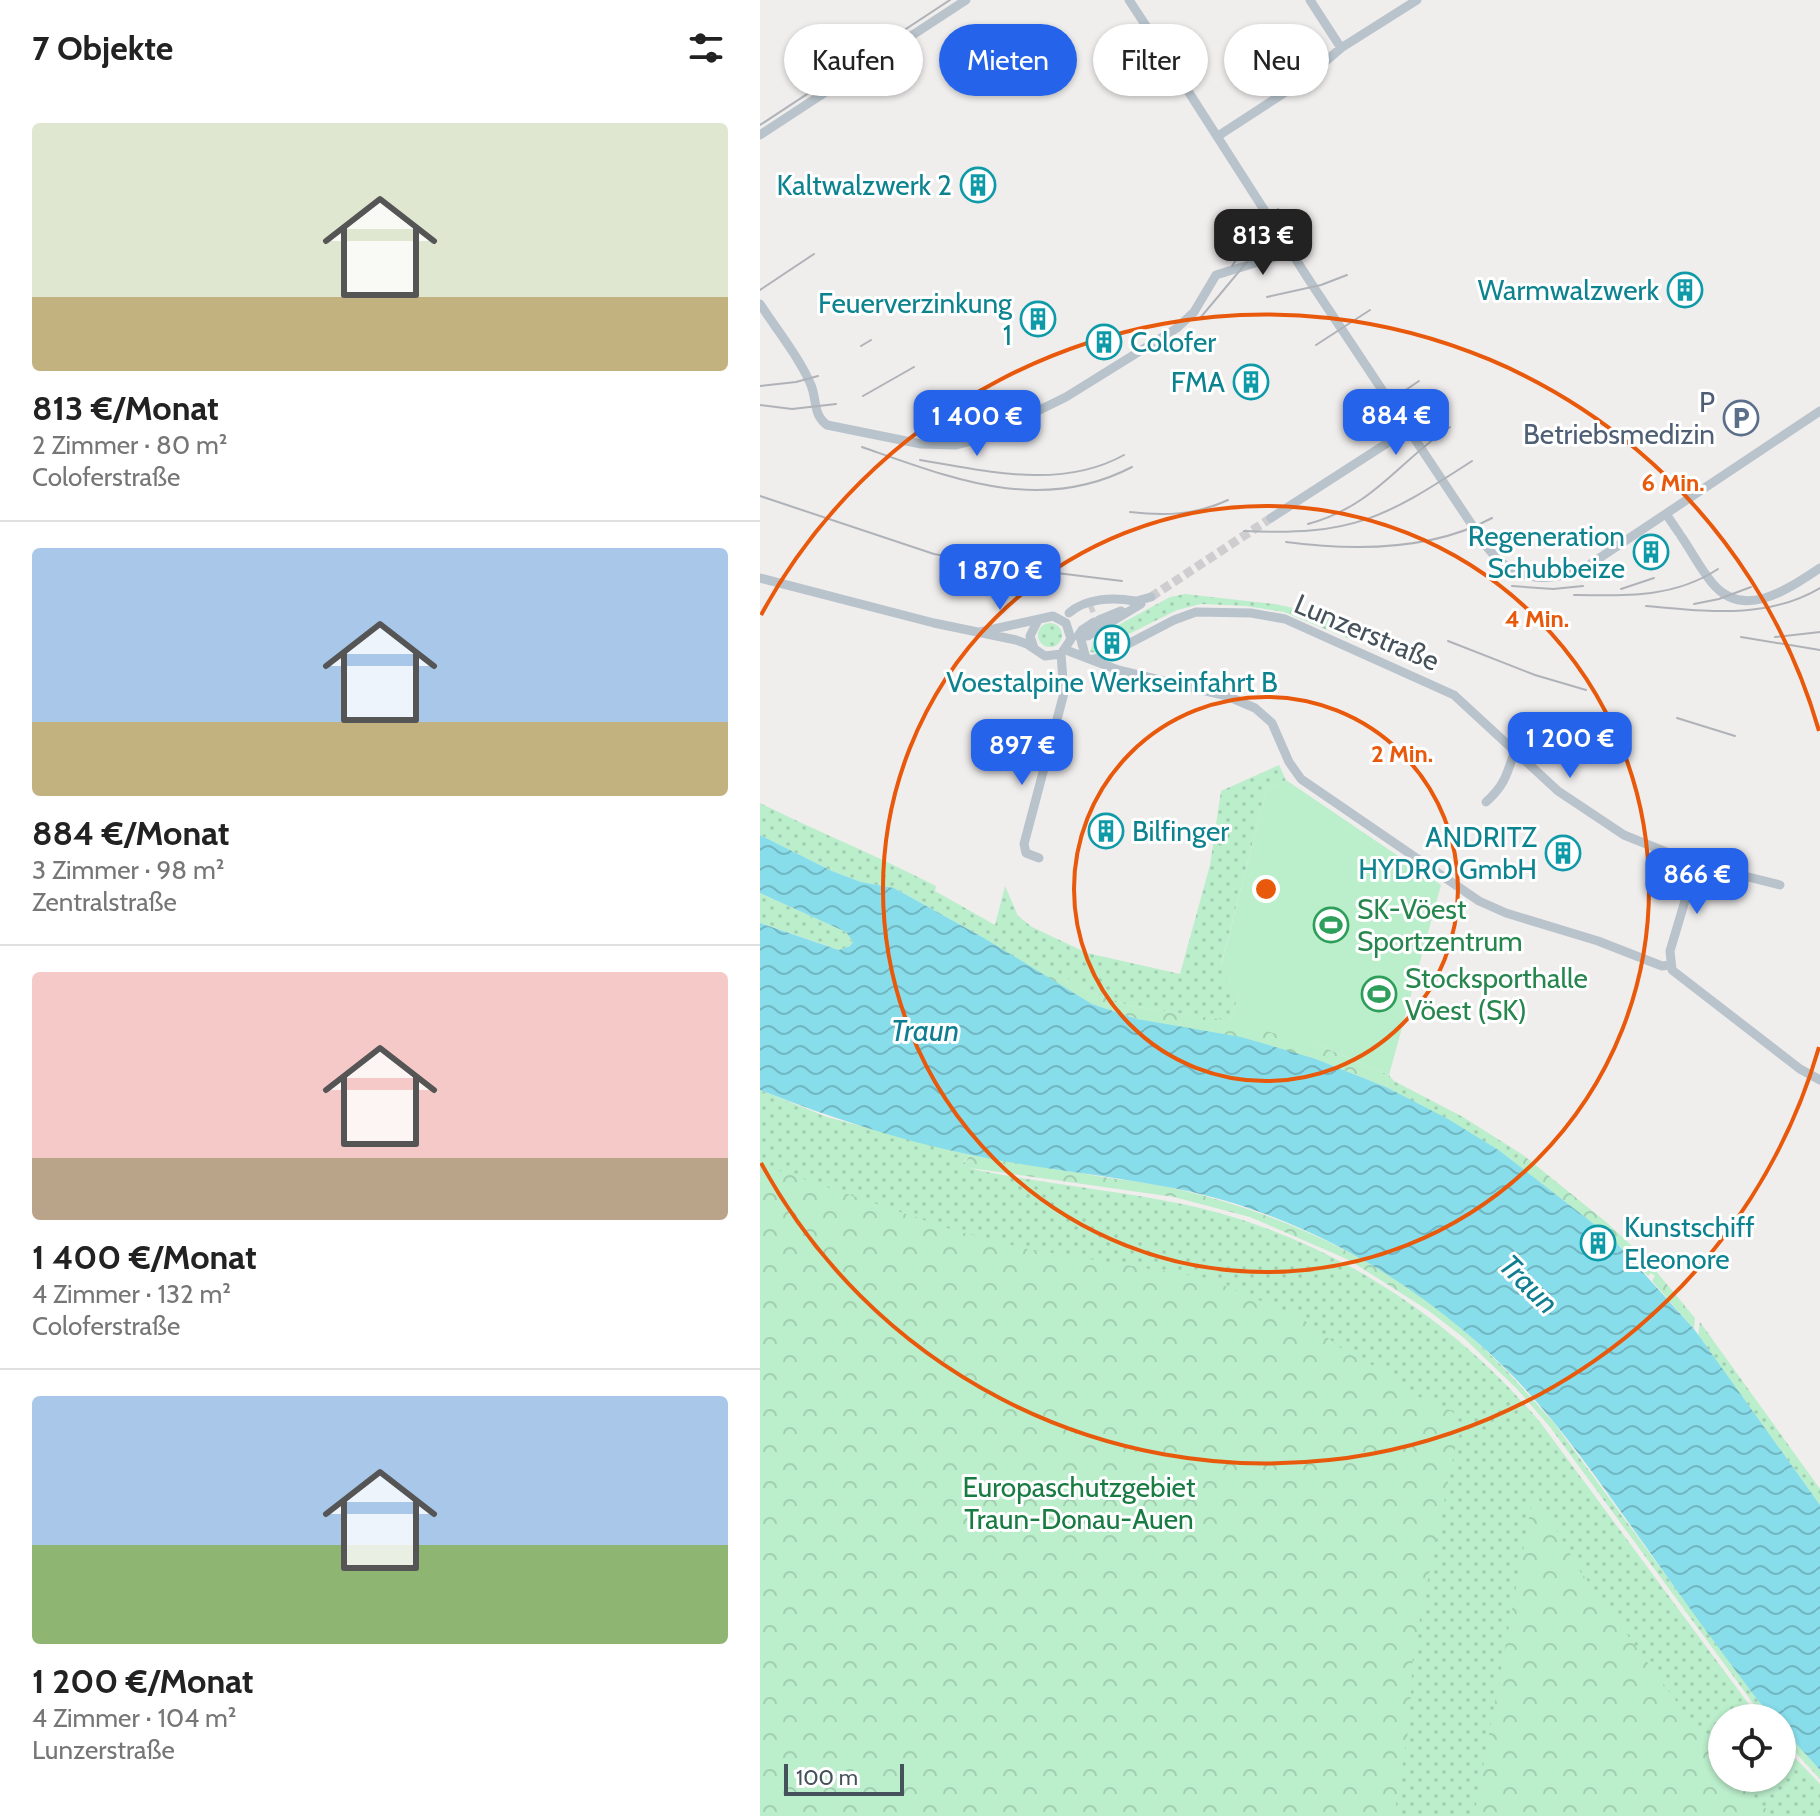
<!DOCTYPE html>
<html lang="de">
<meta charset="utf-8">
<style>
:root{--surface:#fff;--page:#f2f2f2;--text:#222;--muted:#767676;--line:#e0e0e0;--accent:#2563eb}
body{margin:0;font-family:Cabin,sans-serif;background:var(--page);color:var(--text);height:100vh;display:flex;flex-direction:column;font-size:30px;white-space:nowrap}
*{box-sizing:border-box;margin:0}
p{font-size:26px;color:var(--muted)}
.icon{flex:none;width:44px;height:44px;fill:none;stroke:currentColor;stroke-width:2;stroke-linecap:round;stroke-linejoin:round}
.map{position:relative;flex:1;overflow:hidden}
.details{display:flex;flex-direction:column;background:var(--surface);width:760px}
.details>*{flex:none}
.guide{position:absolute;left:24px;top:24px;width:760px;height:72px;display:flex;gap:16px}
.tools{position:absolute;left:948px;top:1704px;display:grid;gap:16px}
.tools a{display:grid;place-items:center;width:88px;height:88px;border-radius:50%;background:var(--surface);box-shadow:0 2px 6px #0004;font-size:40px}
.scale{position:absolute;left:24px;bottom:20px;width:120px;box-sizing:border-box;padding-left:8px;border:4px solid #46525b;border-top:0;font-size:22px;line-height:28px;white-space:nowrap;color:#46525b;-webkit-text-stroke:6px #fff;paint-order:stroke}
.price{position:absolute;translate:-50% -68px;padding:0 18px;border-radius:16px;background:var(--accent);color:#fff;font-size:26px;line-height:52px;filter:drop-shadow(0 2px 4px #0008)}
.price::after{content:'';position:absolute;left:50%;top:48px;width:24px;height:18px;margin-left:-12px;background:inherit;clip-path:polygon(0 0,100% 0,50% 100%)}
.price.current{background:#222;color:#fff}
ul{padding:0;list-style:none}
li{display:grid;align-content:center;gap:16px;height:424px;padding:0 32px}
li+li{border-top:2px solid var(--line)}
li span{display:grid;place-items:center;height:248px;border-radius:8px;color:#555}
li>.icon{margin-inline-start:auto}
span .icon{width:144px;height:144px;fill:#fffc;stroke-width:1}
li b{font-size:34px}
h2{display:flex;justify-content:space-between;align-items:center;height:96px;padding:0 32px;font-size:34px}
.tag{padding:0 28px;border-radius:36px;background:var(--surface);box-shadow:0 2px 6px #0004;font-size:28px;line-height:72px}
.tag.current{background:var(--accent);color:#fff}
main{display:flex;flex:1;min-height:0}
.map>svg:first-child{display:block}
</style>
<main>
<section class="details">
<h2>7 Objekte<svg class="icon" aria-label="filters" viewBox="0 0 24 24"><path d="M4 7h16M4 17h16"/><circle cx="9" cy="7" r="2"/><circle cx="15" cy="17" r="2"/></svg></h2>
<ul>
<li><span style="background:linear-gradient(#dfe7d0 70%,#c2b280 0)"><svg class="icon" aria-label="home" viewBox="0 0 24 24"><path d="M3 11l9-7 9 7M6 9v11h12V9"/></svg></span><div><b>813 €/Monat</b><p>2 Zimmer · 80 m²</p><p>Coloferstraße</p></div></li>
<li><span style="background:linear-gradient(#a9c7e8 70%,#c2b280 0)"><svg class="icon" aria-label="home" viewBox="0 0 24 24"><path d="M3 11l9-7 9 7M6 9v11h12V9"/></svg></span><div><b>884 €/Monat</b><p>3 Zimmer · 98 m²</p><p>Zentralstraße</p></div></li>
<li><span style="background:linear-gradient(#f6c9c9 75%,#b9a48a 0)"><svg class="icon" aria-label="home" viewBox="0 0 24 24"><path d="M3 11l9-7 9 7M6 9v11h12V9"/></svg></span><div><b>1 400 €/Monat</b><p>4 Zimmer · 132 m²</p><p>Coloferstraße</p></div></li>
<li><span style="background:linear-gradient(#a9c7e8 60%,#8fb573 0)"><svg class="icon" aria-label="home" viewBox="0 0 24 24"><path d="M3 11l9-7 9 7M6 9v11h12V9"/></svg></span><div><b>1 200 €/Monat</b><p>4 Zimmer · 104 m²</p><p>Lunzerstraße</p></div></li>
</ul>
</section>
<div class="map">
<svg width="1060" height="1816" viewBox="0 0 1060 1816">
<defs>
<pattern id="green-dots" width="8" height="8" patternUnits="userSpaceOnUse" patternTransform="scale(2)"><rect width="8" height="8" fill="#bbeecb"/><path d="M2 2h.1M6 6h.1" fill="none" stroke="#a2ceb1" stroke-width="1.8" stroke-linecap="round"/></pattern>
<pattern id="forest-crowns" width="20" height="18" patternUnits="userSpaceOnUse" patternTransform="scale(2)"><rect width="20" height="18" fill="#bbeecb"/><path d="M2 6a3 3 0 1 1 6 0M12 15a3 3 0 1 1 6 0" fill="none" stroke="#a2ceb1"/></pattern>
<pattern id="water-waves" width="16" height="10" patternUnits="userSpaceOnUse" patternTransform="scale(2)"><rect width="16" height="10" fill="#88ddeb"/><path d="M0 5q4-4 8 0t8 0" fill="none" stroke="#71b6c1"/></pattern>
</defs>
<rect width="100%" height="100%" fill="#f0eded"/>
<path fill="url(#green-dots)" d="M425 594 515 604 597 622 592 640 524 612 486 606 441 604 417 610 345 646V650L337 653 330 652 333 643 340 635 410 597Z
M278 635a12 12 0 1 1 24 0a12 12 0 1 1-24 0Z
M519 765 526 780 506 791 461 965 470 969 480 992 470 1021 371 1006 337 994 284 967 281 974 224 938 134 888 101 882 72 871 0 835V803C58 832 118 856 176 886L175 891 235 925 245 886 258 916 272 927 327 953 420 974 450 865 461 791Z
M0 893 86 932 93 942 90 946 80 950 0 923Z
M629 1075 634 1081 703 1117 763 1155 751 1160 740 1151 626 1087Z
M0 1090 67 1117 210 1155 201 1165 217 1170C285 1184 354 1190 422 1204 561 1233 689 1314 780 1422L999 1718H962V1778H1022V1744L1060 1784V1816H0Z
M940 1322 1060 1489V1505L938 1336Z
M704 1338 717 1342 744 1368 794 1423 996 1698 1013 1718H1004L790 1427 757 1389Z
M1022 1728 1060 1770V1779L1022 1738Z"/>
<path fill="url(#forest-crowns)" d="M284 966 337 994 371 1006 479 1022 518 1033 563 1047 629 1075 626 1087 556 1059 377 1019 332 1004 281 974Z
M210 1155C256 1162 303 1170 349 1178 373 1181 398 1184 421 1190 531 1216 634 1266 717 1342L704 1338 669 1311 589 1260 490 1217 414 1197 196 1166 205 1162Z
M763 1155 846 1222 885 1258 935 1318 934 1329 892 1281 895 1276 891 1273 888 1276 852 1238 751 1160Z
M0 1164 193 1230 267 1249 446 1278 540 1317 589 1354 629 1373 654 1395 692 1411 702 1427 695 1449 653 1652 649 1726 634 1816H0Z
M774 1491 820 1571 962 1763V1778H975L1013 1816H714Z"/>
<path fill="#bbeecb" d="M526 780 681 885 629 1075 563 1047 470 1021 480 992 464 987 470 969 461 966 506 791Z"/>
<path fill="url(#water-waves)" d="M0 835 72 871 101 882 134 888 224 938 332 1004 377 1019 481 1037 556 1059 626 1087 688 1119 740 1151 852 1238 934 1329 1060 1505V1770L1022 1728V1718H1013L996 1698C958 1647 920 1596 884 1544 840 1483 797 1419 743 1366 653 1279 541 1214 418 1189 349 1175 280 1169 211 1155 139 1140 68 1117 0 1090V923L79 950 90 946 93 942 86 932 0 893Z"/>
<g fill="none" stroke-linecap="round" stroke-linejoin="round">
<path stroke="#ceced0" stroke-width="9" stroke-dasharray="9 4.5" stroke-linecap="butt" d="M391 597 511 518
M329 609 334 607"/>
<path stroke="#b9c3cb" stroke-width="9" d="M369 0 398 44
M550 0 581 48
M403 52 551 283 724 543C750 580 786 586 826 567L1060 411
M0 135 206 0
M458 136 544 80 581 48 657 0
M0 304C17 330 39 357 51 385 57 400 53 415 67 425L161 444 196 445 220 439 306 397 417 328 434 312 456 275 518 256 530 248
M906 514 919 533
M511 518 649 429
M921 536C932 552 941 570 953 584 985 621 1029 588 1060 568
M0 578 174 623 256 640 267 644 285 656 301 654 311 639 306 623 293 616 220 632
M373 602 391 597
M309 613C326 598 353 597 375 601
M339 620 361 611
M318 636 322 630 334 622
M274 648 270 636 278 620
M306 650 358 670 467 696 495 708 512 723 529 762 541 779 719 901 746 913 838 941 902 966 910 965
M325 655 320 636H328L381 604
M334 659 347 655 414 620 436 612 491 613 525 619 694 695 798 791 864 835 936 864 1020 885
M726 802C745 785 747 774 755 750
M279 858 266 853 264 844 304 693 301 654
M936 864 910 951 912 970 1040 1069 1060 1080"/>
<path stroke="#afb3b8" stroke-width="2" d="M0 125 190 0
M472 266 494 233 518 209
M0 290 54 254
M507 297 561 285 587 275
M441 317 497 250 546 213
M556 345 610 310
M101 346 111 340
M0 386 36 382 58 376
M103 396 154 367
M0 405 32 409 76 404
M604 418 659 381
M102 447C191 478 280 515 372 467
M160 460C227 471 301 490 364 455
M0 496 174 554 240 566 362 581
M370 512C405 516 436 515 468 500
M548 524C614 506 637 463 690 427
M484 531C592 536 623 519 712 461
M526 542C594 551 671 551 732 518
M752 586 793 589 823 586
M861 589 894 578
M814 595C865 596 914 598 958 569
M934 604 959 599 991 587
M886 606C946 611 1006 620 1060 588
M981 637 1060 650
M1015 637 1060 632
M688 641 775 675 826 690
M917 718 975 736"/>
</g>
<g fill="none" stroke="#e8590c" stroke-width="4">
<circle cx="506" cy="889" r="192"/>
<circle cx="506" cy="889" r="383"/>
<path d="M1059 1047A575 575 0 0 1 1 1163M1 615A575 575 0 0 1 1059 731"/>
</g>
<defs>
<g id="building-ring" transform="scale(1.8)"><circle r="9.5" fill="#fff" stroke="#0f9aa8" stroke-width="1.5"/><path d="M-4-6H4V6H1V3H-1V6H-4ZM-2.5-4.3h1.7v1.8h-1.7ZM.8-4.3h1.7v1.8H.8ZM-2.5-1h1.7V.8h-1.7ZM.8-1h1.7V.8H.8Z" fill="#0f9aa8"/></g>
<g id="parking-ring" transform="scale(1.8)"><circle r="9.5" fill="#fff" stroke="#5c6f8a" stroke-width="1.5"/><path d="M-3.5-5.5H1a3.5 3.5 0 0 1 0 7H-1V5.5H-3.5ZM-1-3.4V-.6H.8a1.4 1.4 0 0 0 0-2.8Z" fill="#5c6f8a"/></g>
<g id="stadium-ring" transform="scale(1.8)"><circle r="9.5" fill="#fff" stroke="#2e9e5b" stroke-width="1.5"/><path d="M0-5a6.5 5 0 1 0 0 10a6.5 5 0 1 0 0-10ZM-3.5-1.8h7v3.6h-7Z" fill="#2e9e5b"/></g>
</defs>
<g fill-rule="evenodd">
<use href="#building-ring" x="218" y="185"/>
<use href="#building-ring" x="925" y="290"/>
<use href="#building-ring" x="278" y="319"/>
<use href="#building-ring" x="344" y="342"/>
<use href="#building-ring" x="491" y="382"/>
<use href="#parking-ring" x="981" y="418"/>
<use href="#building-ring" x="891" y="552"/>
<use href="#building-ring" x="352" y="643"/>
<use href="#building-ring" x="346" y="831"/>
<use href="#building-ring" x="803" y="853"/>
<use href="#stadium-ring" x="571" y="925"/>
<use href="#stadium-ring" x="619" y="994"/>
<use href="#building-ring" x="838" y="1243"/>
</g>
<g text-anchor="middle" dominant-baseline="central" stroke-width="6" stroke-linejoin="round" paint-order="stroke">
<g font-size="28" fill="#0d838f" stroke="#fff" text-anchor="end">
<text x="192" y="185">Kaltwalzwerk 2</text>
<text x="899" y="290">Warmwalzwerk</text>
<text x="252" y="303">Feuerverzinkung<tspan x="252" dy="32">1</tspan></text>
<text x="370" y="342" text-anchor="start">Colofer</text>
<text x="465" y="382">FMA</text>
<text x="865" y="536">Regeneration<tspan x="865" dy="32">Schubbeize</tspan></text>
<text x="352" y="682" text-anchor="middle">Voestalpine Werkseinfahrt B</text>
<text x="372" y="831" text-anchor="start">Bilfinger</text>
<text x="777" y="837">ANDRITZ<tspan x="777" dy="32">HYDRO GmbH</tspan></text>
<text x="864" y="1227" text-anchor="start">Kunstschiff<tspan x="864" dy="32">Eleonore</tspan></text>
</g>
<g font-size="28" fill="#4e5e75" stroke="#fff" text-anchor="end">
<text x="955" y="402">P<tspan x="955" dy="32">Betriebsmedizin</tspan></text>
</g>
<g font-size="28" fill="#46525b" stroke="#fff">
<text transform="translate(607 632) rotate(23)">Lunzerstraße</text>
</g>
<g font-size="28" fill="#27864d" stroke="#fff" text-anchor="start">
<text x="597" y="909">SK-Vöest<tspan x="597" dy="32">Sportzentrum</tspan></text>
<text x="645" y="978">Stocksporthalle<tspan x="645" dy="32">Vöest (SK)</tspan></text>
</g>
<g font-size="28" fill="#177b42" stroke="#fff">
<text x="319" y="1487">Europaschutzgebiet<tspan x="319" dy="32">Traun-Donau-Auen</tspan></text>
</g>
<g font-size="30" font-style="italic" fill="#0e7d90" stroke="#fff">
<text x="165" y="1030">Traun</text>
<text transform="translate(769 1284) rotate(45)">Traun</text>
</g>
</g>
<circle cx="506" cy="889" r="12" fill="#e8590c" stroke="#fff" stroke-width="4"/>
<g font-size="24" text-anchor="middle" font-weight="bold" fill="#e8590c" stroke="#fff" stroke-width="6" stroke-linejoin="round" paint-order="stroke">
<text x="913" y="491">6 Min.</text>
<text x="777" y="627">4 Min.</text>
<text x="642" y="762">2 Min.</text>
</g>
</svg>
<div class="tools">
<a><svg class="icon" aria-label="locate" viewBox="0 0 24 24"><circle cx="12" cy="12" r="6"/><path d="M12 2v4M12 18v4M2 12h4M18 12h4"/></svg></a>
</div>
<div class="scale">100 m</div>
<b class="price current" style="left:503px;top:277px">813 €</b>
<b class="price" style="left:636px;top:457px">884 €</b>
<b class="price" style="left:217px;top:458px">1 400 €</b>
<b class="price" style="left:240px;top:612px">1 870 €</b>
<b class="price" style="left:810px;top:780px">1 200 €</b>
<b class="price" style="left:262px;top:787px">897 €</b>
<b class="price" style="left:937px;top:916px">866 €</b>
<div class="guide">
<a class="tag">Kaufen</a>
<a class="tag current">Mieten</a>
<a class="tag">Filter</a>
<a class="tag">Neu</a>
</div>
</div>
</main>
